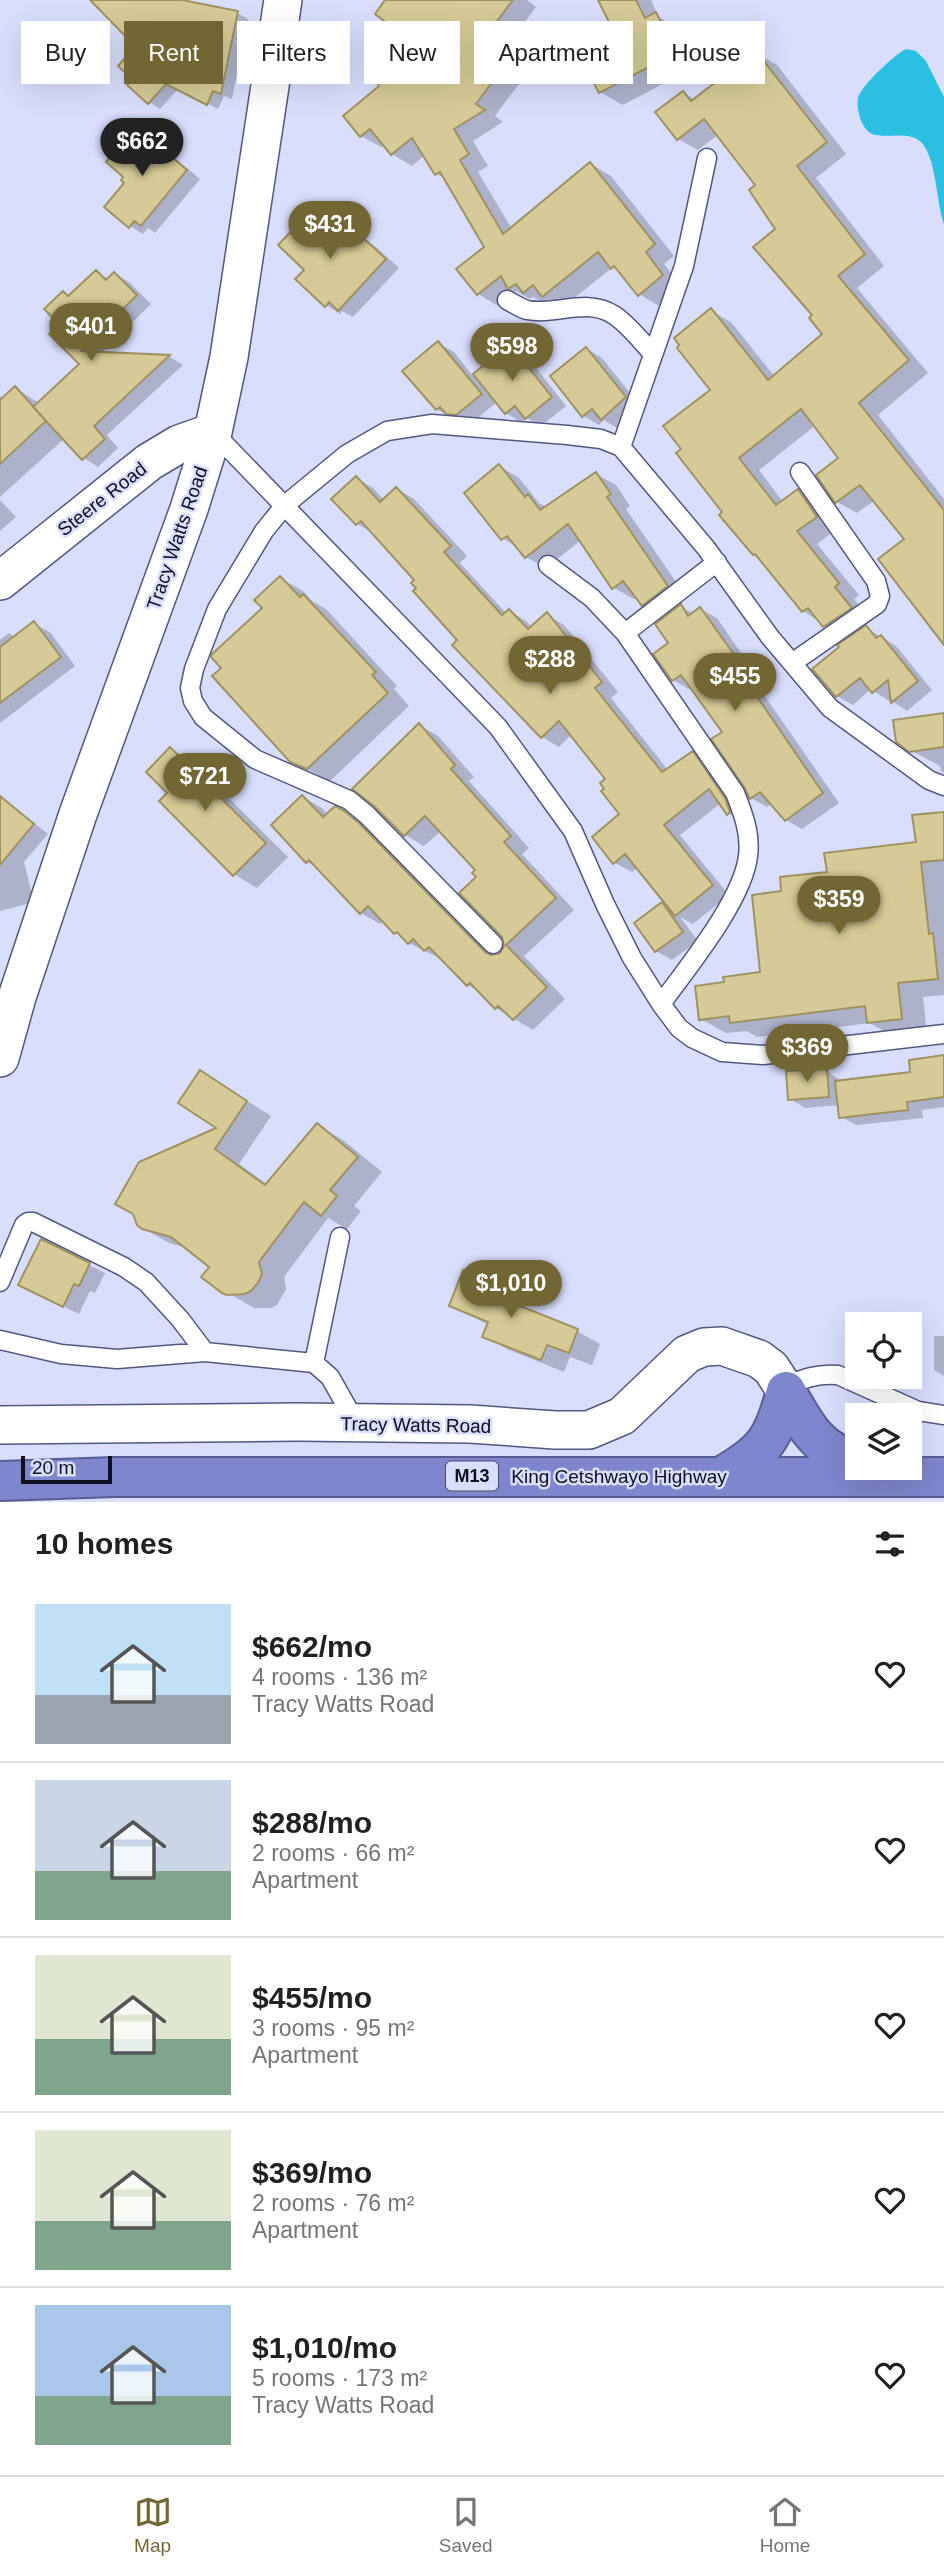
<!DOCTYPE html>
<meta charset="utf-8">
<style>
:root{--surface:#fff;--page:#f2f2f2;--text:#202124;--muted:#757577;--line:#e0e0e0;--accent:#726734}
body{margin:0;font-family:Arial,sans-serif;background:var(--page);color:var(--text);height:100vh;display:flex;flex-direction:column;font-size:26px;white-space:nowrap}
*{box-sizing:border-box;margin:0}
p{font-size:23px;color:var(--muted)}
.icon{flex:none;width:38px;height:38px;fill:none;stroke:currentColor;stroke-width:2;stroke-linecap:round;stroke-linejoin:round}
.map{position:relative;height:1502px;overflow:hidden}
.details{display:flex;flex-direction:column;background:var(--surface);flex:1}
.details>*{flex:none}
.top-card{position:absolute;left:21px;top:21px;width:903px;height:63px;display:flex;gap:14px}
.fabs{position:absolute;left:845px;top:1312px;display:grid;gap:14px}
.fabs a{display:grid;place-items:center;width:77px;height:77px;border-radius:0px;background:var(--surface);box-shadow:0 7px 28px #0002;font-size:35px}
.scale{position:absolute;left:21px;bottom:18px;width:91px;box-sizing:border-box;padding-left:7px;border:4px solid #0e0f21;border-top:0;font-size:19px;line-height:24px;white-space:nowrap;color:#0e0f21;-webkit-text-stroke:5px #d9defd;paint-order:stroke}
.price{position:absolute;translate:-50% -60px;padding:0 16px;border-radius:24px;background:var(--accent);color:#fff;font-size:23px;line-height:46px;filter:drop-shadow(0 2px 4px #0008)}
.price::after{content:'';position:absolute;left:50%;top:42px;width:21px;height:16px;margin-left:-10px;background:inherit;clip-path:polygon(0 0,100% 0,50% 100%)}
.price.current{background:#222;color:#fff}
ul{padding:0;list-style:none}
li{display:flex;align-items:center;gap:21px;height:175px;padding:0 35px}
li+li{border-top:2px solid var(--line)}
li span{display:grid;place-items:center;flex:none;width:196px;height:140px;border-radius:0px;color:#555}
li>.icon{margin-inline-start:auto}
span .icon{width:84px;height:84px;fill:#fffc;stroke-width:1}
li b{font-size:30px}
h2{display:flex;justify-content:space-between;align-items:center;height:84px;padding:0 35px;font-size:30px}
.chip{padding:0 24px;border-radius:0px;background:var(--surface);box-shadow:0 7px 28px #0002;font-size:24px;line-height:63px}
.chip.current{background:var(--accent);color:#fff}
.tabs{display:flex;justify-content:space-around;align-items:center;height:98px;border-top:2px solid var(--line);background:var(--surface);font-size:19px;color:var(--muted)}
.tabs a{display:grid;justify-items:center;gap:4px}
.tabs .current{color:var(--accent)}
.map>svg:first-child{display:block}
</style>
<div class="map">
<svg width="944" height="1502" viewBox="0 0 944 1502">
<rect width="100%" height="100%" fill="#d9defd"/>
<path fill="#29c0e2" d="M906 49 916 51 926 61 944 97V224C936 202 937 159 921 142 908 129 880 141 869 132 861 126 856 108 858 98 860 87 895 54 906 49Z"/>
<path fill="#0003" d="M92 0H181L237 13 248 19 232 99 224 96 218 109 178 89 160 109 149 102 134 79 138 46Z
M387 0H527L536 7 499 57 524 77 495 116 503 122 473 141 488 166 478 172 512 229 591 164 611 176 674 256 664 264 682 287 659 306 639 294 622 273 613 267 563 307 550 299 544 303 533 297 530 299 516 291 498 306 478 294 486 247 446 179 437 174 425 155 412 166 392 154 385 145 381 147 361 136 401 68 407 36Z
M600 0H651L659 17 678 28 697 63 692 66 693 68 623 105 600 92 617 34Z
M756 53 777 65 846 154 816 178 884 266 857 288 928 373 878 415 944 499V639L906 539 875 500 857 513 837 502 841 458 816 425 759 470 783 502 798 491 818 503 837 529 817 544 859 595 854 599 871 620 863 626 896 646 932 690 907 711 893 702 892 698 889 701 871 689 853 705 837 696 848 640 803 611 760 557 754 554 725 512 712 390 711 311 731 322 775 377 824 334 757 186 718 135 698 150 678 139 683 93 696 100Z
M136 129 150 137 200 179 155 233 148 228 143 234 130 226Z
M311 213 325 221 339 234 342 230 359 241 361 238 375 246 399 268 353 317 342 311 340 314 326 305 306 270Z
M96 272 109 279 115 274 129 282 151 304 101 354 170 357 183 365 107 435 118 448 98 467 84 458 65 438 0 497V396L4 398 15 388 39 403 82 364 61 324 63 293 70 297Z
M438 343 454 352 473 376 510 346 526 355 566 406 541 426 527 418 521 422 506 413 497 402 473 422H464L454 416 452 418 437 409Z
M587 349 602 358 641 407 617 428 604 420 599 425 583 416Z
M499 466 519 478 539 503 547 507 596 474 616 485 630 506 626 509 687 598 663 616 643 604 637 597 634 599 614 588 581 540 546 568 526 557 519 548 502 538Z
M356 478 373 488 384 500 397 489 414 499 467 556 460 563 506 613 509 611 526 621 532 627 547 615 564 625 618 692 611 698 668 770 693 753 710 763 745 823 728 813 721 803 680 835 729 895 693 924 680 917 698 941 672 960 656 951 636 923 662 904 672 910 638 867 632 872 615 863 622 814 608 779 572 734 559 747 542 737 454 645 459 640 418 588 416 580 375 534 357 524Z
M0 500 16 517 0 531Z
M280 578 303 591 312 601 326 609 397 686 394 689 409 706 330 781 291 761 223 668 264 608Z
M681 607 694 614 700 609 717 618 748 663 744 666 839 803 802 829 786 820 772 804 767 807 751 798 724 732 692 687 689 689 673 680 671 644Z
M34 624 50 632 75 666 0 723V640L9 633 16 638Z
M944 715V773L941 771 940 766 910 750Z
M419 725 438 736 474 777 469 781 529 848 522 854 574 910 524 956 565 999 533 1030 496 1008 482 993 468 985 445 961 409 943 384 921 380 924 361 913 321 870 307 862 303 797 322 808 328 815 342 811 363 823 379 837 495 956 502 954 506 947 477 870 441 831 424 846 405 835Z
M171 749 193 762 288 857 257 888 234 874 169 793Z
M0 797 48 834 24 862 34 902 0 911Z
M944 814V995L923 997 927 1033 894 1037 870 1023 757 1037 747 1031 726 1033 701 1019 726 984 762 974 783 893 829 873 918 844Z
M944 1057V1107L922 1110 923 1118 856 1125 841 1117 840 1105 805 1108 790 1099 826 1070 842 1082 912 1074Z
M201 1072 271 1116 239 1164 268 1185 318 1126 343 1140 382 1172 354 1206 361 1211 347 1229 328 1218 284 1277 286 1289 277 1305 271 1308H254L228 1293 211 1266 188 1248 169 1243 143 1228 220 1128Z
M42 1241 105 1273 95 1293 90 1291 79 1314 36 1293Z
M489 1283 512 1296 508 1304 577 1331 600 1344 592 1365 570 1357 564 1372 507 1349 484 1336 489 1325 451 1306Z
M934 1336H944V1376L934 1370Z"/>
<path fill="#d6cb96" stroke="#9e9360" stroke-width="2" d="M90 0H182L238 11 221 94 213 91 207 105 166 84 148 104 127 85 132 79 118 66 135 46Z
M385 0H513L480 44 506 64 476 104 485 110 454 129 469 154 460 160 503 234 590 162 655 244 646 252 663 275 638 296 614 266 611 269 598 252 542 297 533 285 523 293 516 284 508 289 501 276 477 295 456 269 484 247 440 172 435 175 412 138 391 155 370 129 360 137 343 116 379 86 376 81 400 67 405 37 375 14Z
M598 0H636L645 18 656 12 675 50 670 52 672 55 599 93 578 53 615 34Z
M756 51 827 142 797 166 865 254 838 276 909 360 859 403 944 510V645L878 559 904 539 860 485 835 503 816 475 838 458 801 409 739 458 776 505 798 489 817 517 797 531 839 583 835 587 852 608 823 627 808 608 802 612 755 554 753 555 719 515 722 512 676 453 681 449 663 426 710 390 677 348 679 345 674 338 711 308 768 380 822 334 809 318 812 315 753 247 775 229 749 190 755 185 704 119 677 140 655 112 683 91 691 101Z
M136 127 187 170 141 226 134 221 129 228 104 207 124 183 121 180 123 177 106 162Z
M311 211 336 235 342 228 356 241 361 236 386 259 338 311 329 302 325 307 295 279 304 270 278 245Z
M96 270 106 280 114 272 137 295 81 351 170 355 94 426 105 439 82 460 33 407 79 364 49 334 59 324 44 309 63 291 68 296Z
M438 341 482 394 456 415 446 414 440 407 436 410 402 371Z
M510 344 552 397 525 419 515 406 505 414 473 374Z
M586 347 626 397 601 420 592 409 582 417 550 376Z
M15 386 46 421 0 464V400Z
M499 464 525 497 528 494 540 510 596 472 611 494 607 497 668 586 642 606 623 581 612 589 568 524 525 558 507 536 501 540 464 493Z
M356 476 380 502 396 487 451 546 444 552 502 615 509 609 528 629 547 612 602 682 595 688 662 772 693 751 725 798 730 812 727 815 709 789 664 825 713 885 675 916 625 854 613 864 592 837 619 814 601 791 604 789 600 783 605 779 559 721 541 738 452 645 457 640 413 591 416 588 411 583 414 580 361 521 356 525 331 499Z
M280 576 300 597 303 594 376 672 372 675 388 693 307 769 290 762 212 676 221 668 211 657 212 654 262 608 254 600Z
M681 604 688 616 700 607 733 653 729 656 823 793 785 821 760 792 750 799 744 787 711 739 722 732 681 675 672 681 653 654 668 643 655 624Z
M34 621 61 657 0 703V647Z
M866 625 876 638 881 635 918 681 891 703 888 680 872 693 860 678 836 697 812 669 839 647 837 645Z
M944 713V747L909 752 896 742 893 720Z
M419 723 455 765 451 769 511 836 504 842 556 898 506 945 547 987 513 1020 498 1006 495 1009 470 983 467 986 429 947 424 951 413 939 408 944 397 932 394 934 368 906 360 914 309 860 306 863 271 825 302 795 323 817 335 806 343 810 359 823 485 952 491 955 500 953 504 946 502 937 459 893 476 877 472 873 475 870 425 816 404 836 374 806 352 789Z
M170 747 266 843 233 876 159 801 167 793 146 772Z
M0 796 34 824 0 865Z
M944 812V860L921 862 929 934 933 933 938 979 898 983 902 1019 867 1023 865 1006 730 1023 729 1016 699 1020 695 986 724 982 723 977 760 972 752 895 781 891 780 877 827 872 824 853 916 842 912 815Z
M662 902 683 932 655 952 634 923Z
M944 1055V1097L907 1102 908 1110 839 1118 835 1081 910 1072 909 1060Z
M827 1069 829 1097 788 1100 786 1071Z
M200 1070 247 1101 215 1149 265 1185 317 1123 358 1157 330 1190 337 1196 321 1216 304 1202 259 1262 262 1274 258 1283 251 1291 245 1294 227 1295 222 1293 201 1277 209 1267 171 1237 142 1229 137 1225 133 1214 115 1204 139 1162 216 1128 178 1103Z
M41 1239 90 1263 79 1286 74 1284 63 1307 18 1285Z
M463 1270 490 1281 485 1292 578 1329 569 1353 547 1345 541 1360 482 1337 488 1322 449 1306Z"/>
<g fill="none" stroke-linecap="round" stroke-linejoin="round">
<g stroke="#515782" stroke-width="21">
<path id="service" d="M507 300C513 303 520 308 527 310 556 316 586 297 614 315 629 325 641 341 653 354
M213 432 498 727 573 831 605 904 632 958 661 1004 679 1028 692 1038 722 1052 763 1055 944 1034
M621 447 684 266 707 158
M548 565 592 598 625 633 735 793C743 813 751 834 748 856 743 900 687 968 661 1004
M625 633 717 562
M792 663 877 604 880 596 876 581 800 472
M493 944 367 815 349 800 255 759 203 717 193 701 190 688 194 669 217 609 264 531 285 505 347 454 387 431 432 424 567 435 601 439 621 447 706 548 770 637 830 708 929 780 944 786
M0 1282 24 1225 28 1222H33L124 1267 146 1282 180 1319 205 1352
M0 1340 61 1354 117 1359 205 1352 314 1363 330 1377 356 1423
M314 1363 340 1237
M783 1387C802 1379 818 1373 838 1375L918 1411 944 1415"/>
</g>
<g stroke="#515782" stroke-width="40">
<path id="minor" d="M0 581 149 462 179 444 213 432
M0 1058 17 997 78 814 189 509 213 432 229 357 283 0
M0 1425 297 1422 470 1424 555 1430H589L622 1416 687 1354 704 1347 722 1346 759 1359 771 1368 786 1391"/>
</g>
<g stroke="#575d91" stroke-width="42">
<path id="motorway" d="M786 1391C804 1423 818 1453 858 1461
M722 1476C765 1452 774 1438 786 1391
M0 1481 115 1477H944"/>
</g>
<use href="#service" stroke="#fff" stroke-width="18"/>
<use href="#minor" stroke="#fff" stroke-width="37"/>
<use href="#motorway" stroke="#7e87cd" stroke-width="38"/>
</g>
<g text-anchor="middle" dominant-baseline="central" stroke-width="5" stroke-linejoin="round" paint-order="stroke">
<rect fill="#d9defd" stroke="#4b4d63" stroke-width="2" x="446" y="1461.5" width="52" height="29" rx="5"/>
<g font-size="18" font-weight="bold" fill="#0e0f21">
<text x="472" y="1476">M13</text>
</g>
<g font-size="19" fill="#0e0f21" stroke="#d9defd">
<text transform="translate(102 499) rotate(-38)">Steere Road</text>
<text transform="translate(177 538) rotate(-71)">Tracy Watts Road</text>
<text transform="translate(416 1425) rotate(1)">Tracy Watts Road</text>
<text x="619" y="1476">King Cetshwayo Highway</text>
</g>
</g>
</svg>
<div class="fabs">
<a><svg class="icon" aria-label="locate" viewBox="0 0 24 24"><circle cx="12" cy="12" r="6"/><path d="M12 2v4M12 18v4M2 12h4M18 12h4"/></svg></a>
<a><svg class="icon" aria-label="layers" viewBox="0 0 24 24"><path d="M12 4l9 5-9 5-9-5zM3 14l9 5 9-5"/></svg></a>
</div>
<div class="scale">20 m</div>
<b class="price current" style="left:142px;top:178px">$662</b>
<b class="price" style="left:330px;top:261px">$431</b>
<b class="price" style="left:91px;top:363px">$401</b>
<b class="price" style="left:512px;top:383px">$598</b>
<b class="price" style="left:550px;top:696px">$288</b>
<b class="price" style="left:735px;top:713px">$455</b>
<b class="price" style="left:205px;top:813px">$721</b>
<b class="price" style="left:839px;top:936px">$359</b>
<b class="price" style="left:807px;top:1084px">$369</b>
<b class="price" style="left:511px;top:1320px">$1,010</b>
<div class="top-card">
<a class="chip">Buy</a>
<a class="chip current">Rent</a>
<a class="chip">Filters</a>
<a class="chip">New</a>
<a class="chip">Apartment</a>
<a class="chip">House</a>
</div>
</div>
<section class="details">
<h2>10 homes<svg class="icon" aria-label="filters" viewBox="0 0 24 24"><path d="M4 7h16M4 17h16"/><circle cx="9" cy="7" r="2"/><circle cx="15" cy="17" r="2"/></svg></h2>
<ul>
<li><span style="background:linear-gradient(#bfe0f5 65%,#9aa5b1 0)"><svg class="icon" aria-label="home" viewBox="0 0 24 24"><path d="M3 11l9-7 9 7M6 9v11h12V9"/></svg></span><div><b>$662/mo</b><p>4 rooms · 136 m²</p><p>Tracy Watts Road</p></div><svg class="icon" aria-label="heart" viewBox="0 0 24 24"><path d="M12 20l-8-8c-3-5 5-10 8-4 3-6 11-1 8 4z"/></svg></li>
<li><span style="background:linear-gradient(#c9d6e8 65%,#7fa58c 0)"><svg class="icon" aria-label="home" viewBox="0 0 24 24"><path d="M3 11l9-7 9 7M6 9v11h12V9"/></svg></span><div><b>$288/mo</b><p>2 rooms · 66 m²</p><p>Apartment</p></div><svg class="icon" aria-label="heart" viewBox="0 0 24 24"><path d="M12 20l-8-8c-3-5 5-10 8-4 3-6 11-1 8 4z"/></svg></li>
<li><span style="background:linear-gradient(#dfe7d0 60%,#7fa58c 0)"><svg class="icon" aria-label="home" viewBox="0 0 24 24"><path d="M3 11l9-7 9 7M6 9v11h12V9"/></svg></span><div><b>$455/mo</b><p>3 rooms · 95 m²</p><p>Apartment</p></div><svg class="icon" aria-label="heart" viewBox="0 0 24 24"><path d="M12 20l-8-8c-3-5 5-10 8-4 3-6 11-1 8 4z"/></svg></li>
<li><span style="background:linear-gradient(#dfe7d0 65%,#7fa58c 0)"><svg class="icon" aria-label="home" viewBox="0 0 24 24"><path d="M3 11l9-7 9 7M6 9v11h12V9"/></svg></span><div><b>$369/mo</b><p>2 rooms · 76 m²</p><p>Apartment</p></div><svg class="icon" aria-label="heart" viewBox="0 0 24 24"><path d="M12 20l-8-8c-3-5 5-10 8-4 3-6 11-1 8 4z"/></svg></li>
<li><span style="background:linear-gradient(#a9c7e8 65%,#7fa58c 0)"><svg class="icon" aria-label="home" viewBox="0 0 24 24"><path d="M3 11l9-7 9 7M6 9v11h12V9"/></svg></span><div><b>$1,010/mo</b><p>5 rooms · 173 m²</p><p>Tracy Watts Road</p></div><svg class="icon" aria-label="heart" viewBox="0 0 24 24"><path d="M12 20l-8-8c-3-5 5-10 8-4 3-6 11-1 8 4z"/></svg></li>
</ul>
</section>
<nav class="tabs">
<a class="current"><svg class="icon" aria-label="map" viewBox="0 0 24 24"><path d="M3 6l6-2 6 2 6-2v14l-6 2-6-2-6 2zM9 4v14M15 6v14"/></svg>Map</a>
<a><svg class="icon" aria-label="saved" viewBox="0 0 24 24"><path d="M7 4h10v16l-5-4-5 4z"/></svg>Saved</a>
<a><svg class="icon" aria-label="home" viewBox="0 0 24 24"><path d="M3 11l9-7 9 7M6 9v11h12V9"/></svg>Home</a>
</nav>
